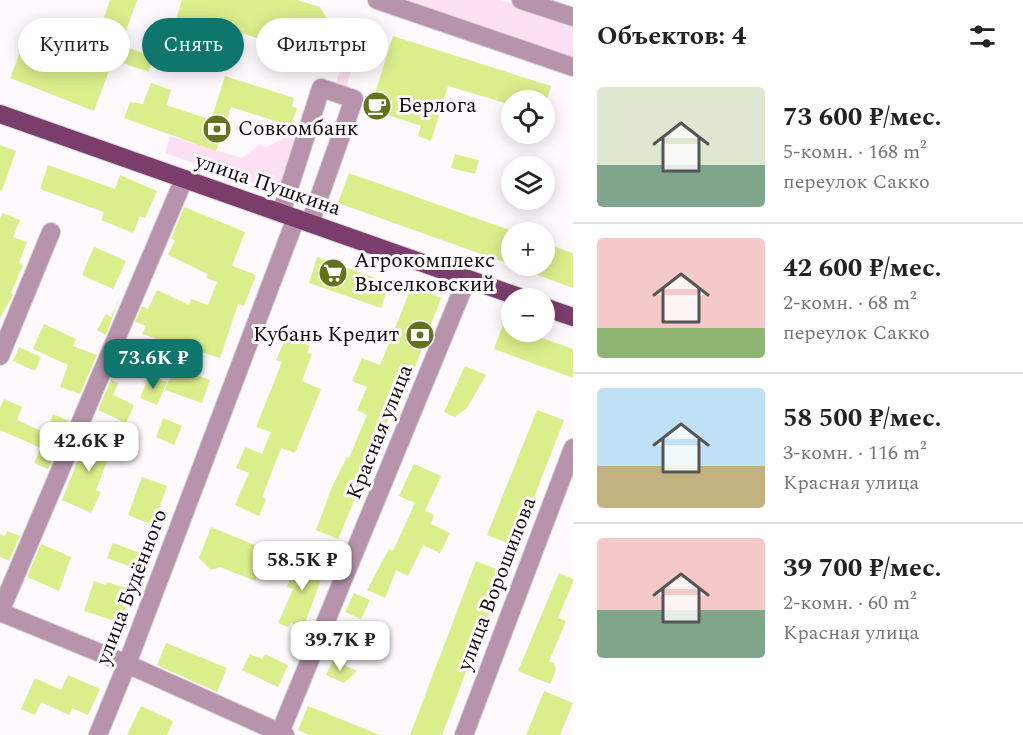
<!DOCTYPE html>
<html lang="ru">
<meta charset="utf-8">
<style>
:root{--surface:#fff;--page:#f2f2f2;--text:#222;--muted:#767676;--line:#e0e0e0;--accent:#0f766e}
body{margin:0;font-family:Spectral,serif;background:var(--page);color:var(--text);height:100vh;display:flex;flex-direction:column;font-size:22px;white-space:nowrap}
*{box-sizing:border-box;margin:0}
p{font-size:20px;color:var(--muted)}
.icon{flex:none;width:33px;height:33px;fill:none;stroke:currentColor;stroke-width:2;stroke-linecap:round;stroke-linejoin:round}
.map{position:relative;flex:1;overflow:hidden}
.sheet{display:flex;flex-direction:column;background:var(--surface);width:450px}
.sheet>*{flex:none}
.banner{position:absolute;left:18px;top:18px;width:465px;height:54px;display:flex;gap:12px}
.controls{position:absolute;left:501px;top:90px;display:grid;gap:12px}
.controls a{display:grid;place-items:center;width:54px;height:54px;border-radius:50%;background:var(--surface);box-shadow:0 3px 15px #0003;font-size:30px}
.price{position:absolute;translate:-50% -51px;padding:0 14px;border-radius:12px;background:#fff;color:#222;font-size:20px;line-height:39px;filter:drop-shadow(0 2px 3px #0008)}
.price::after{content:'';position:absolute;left:50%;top:36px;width:18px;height:14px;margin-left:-9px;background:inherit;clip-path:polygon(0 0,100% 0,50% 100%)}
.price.on{background:var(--accent);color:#fff}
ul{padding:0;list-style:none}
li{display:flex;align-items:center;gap:18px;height:150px;padding:0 24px}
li+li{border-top:2px solid var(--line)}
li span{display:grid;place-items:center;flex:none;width:168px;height:120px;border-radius:6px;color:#555}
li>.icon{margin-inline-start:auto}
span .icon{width:72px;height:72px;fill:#fffc;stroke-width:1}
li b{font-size:26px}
h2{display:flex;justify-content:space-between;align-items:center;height:72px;padding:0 24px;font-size:26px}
.tag{padding:0 21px;border-radius:27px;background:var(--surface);box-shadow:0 3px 15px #0003;font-size:21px;line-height:54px}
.tag.on{background:var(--accent);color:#fff}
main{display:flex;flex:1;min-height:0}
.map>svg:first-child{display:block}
</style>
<main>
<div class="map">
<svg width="573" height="735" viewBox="0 0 573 735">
<rect width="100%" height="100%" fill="#fdf9fc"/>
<path fill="#fde0f3" d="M401 0H501L573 24V64Z
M355 24 365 28 345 90 335 86Z
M170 136 242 158 259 145 267 147 285 137 295 139 278 192 165 153Z"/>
<path fill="#dbee8c" d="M110 0H137L121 45 154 57 149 72 113 60 94 111 10 78 28 32 91 56Z
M182 0H297L320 7 327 19 310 72 260 55 266 41 239 32 231 59 209 52 215 36 175 22Z
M393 36 551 86 547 100H512V105L448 86 431 141 418 136 421 126 370 109Z
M225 76 294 98 292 106 297 108 291 126 231 107 216 151 124 118 130 102 143 104 151 83 171 90 166 105 211 120Z
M0 145 16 151 2 190H0Z
M455 154 479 160 475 174 451 168Z
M48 165 115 189 120 175 157 191 145 218 140 216 133 233 101 220 104 212 40 189Z
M349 173 512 231V265L338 203Z
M184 207 245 232 232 266 256 275 244 306 238 304 220 358 142 334 146 326 135 322 142 306 148 309 157 290 189 305 191 299 208 305 217 282 206 278 208 274 168 255 175 240 171 239Z
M3 213 20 220 13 237 27 242 19 263 23 265 11 293 13 295 0 318V219Z
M544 243 573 253V288L516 267 544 266Z
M94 247 126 261 113 289 82 275Z
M317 257 389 283 381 308 309 283Z
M412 286 441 298 415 367 400 400 397 399 338 539 316 530 332 487 347 457 349 458 367 415 357 410 367 387 352 381 362 358 380 365Z
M120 296 106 335 97 330 106 314 111 317Z
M510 306 512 332H525L573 349V378L494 349Z
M44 324 76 339 73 346 97 355 80 394 60 387 68 365 33 349Z
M286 337 310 346 307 353 312 354 302 381 321 389 295 453 281 448 262 497 266 499 259 516 235 505 249 473 236 468 245 447 262 454 271 432 256 427 282 362 276 360Z
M19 347 41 357 35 371 13 361Z
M465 366 486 375 467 408 455 417 444 412Z
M173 367 210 380 202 403 165 390Z
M149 375 167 382 157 405 140 398Z
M111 380 118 383 113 395 134 405 126 423 98 410Z
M4 399 22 407 17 420 46 433 53 414 69 421 48 469 34 463 41 448 0 430V408Z
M537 410 564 420 515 546 487 535Z
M163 418 182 426 174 445 156 437Z
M89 432 115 441 96 490 101 492 91 513 62 500Z
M414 464 441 476 425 511 434 515 431 524 450 533 440 553 423 545 408 576 396 570 385 598 367 590 389 549 393 551 415 503 399 496Z
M142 477 167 486 153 525 128 515Z
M211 527 267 550 255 581 220 567 211 570 199 558Z
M7 531 20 536 9 561 0 557V534L5 536Z
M113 543 148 556 142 571 107 558Z
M41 544 71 557 59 591 27 577Z
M298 556 326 566 303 628 291 623 288 627 278 623 293 589 287 587Z
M476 561 504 572 442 735H410Z
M559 573 573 579V582L558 618 566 621 549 661 554 663 556 670 550 684 518 671Z
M94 581 106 585 107 582 132 590 121 623 84 611Z
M354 593 370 600 361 619 345 612Z
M365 627 390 638 383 652 359 640Z
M166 643 227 668 217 692 157 665Z
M250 654 262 659 265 654 288 665 278 687 242 670Z
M333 660 357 671 344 683 326 675Z
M68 675 100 689 88 715 72 708 69 715 41 702 35 715 21 709 35 678 61 690Z
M544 691 573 703 560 735H526Z
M141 706 173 721 167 735H127Z
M308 706 380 735H309L298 730Z"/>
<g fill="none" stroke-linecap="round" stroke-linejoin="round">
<g stroke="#d6d3d6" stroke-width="20">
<path id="minor" d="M377 0 573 67
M521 0 573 17
M281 213 321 88 354 99 310 223
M0 356 51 232
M0 612 184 179
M0 612 127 664 285 735
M98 735 127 664 296 218
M279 735 467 279
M464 735 573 448"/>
</g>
<g stroke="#d6d3d6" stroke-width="20">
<path id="major" d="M0 114 522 298
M544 307 573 317"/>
</g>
<use href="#minor" stroke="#b793ac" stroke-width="18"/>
<use href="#major" stroke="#7b3d6b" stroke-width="18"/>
</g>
<defs>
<g id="cafe-disc" transform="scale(1.5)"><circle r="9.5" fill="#65721d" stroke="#fdf9fc"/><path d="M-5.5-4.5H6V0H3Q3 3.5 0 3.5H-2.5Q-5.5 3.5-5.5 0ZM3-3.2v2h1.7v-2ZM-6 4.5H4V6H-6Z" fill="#fff"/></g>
<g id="bank-disc" transform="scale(1.5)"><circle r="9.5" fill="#65721d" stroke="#fdf9fc"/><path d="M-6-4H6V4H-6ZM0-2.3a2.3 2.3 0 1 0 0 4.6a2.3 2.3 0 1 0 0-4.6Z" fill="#fff"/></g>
<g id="supermarket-disc" transform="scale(1.5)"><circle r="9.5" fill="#65721d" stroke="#fdf9fc"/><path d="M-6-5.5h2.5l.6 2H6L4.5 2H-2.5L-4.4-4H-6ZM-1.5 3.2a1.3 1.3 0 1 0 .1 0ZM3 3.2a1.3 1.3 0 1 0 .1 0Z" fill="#fff"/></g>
</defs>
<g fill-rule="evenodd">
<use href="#cafe-disc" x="377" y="106"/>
<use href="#bank-disc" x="217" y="129"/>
<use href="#supermarket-disc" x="333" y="273"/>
<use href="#bank-disc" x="420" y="335"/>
</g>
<g text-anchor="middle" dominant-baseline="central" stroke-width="6" stroke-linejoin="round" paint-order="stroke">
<g font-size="21" fill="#0c0b0c" stroke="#fdf9fc" text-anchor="start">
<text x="398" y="106">Берлога</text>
<text x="238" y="129">Совкомбанк</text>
<text x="354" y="261">Агрокомплекс<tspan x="354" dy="24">Выселковский</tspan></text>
<text x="399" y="335" text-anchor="end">Кубань Кредит</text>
</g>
<g font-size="21" fill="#0c0b0c" stroke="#fdf9fc">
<text transform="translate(268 185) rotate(19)">улица Пушкина</text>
<text transform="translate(380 432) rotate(-68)">Красная улица</text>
<text transform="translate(497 584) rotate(-69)">улица Ворошилова</text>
<text transform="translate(132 587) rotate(-69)">улица Будённого</text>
</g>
</g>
</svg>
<div class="controls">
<a><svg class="icon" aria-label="locate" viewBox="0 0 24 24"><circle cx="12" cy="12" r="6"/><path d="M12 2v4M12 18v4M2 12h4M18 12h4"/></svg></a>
<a><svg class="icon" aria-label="layers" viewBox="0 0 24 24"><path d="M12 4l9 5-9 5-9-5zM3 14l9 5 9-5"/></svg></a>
<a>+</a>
<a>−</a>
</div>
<b class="price on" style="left:153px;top:390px">73.6K ₽</b>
<b class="price" style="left:89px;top:473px">42.6K ₽</b>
<b class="price" style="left:302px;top:592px">58.5K ₽</b>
<b class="price" style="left:340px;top:672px">39.7K ₽</b>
<div class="banner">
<a class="tag">Купить</a>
<a class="tag on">Снять</a>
<a class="tag">Фильтры</a>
</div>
</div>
<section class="sheet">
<h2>Объектов: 4<svg class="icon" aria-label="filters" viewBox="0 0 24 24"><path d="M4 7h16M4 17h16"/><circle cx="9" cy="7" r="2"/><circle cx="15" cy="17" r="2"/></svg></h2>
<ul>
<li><span style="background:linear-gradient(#dfe7d0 65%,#7fa58c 0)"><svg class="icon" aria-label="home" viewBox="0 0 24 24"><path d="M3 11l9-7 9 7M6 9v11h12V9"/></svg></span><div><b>73 600 ₽/мес.</b><p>5-комн. · 168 m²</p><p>переулок Сакко</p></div></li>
<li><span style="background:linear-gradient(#f6c9c9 75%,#8fb573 0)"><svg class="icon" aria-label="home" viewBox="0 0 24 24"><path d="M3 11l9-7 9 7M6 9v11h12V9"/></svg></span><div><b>42 600 ₽/мес.</b><p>2-комн. · 68 m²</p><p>переулок Сакко</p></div></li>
<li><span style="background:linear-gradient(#bfe0f5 65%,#c2b280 0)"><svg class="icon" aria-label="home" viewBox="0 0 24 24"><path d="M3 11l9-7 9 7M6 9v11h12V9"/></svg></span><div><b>58 500 ₽/мес.</b><p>3-комн. · 116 m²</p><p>Красная улица</p></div></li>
<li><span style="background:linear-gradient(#f6c9c9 60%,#7fa58c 0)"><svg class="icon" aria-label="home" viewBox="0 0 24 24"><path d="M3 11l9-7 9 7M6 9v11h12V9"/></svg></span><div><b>39 700 ₽/мес.</b><p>2-комн. · 60 m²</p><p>Красная улица</p></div></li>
</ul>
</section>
</main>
